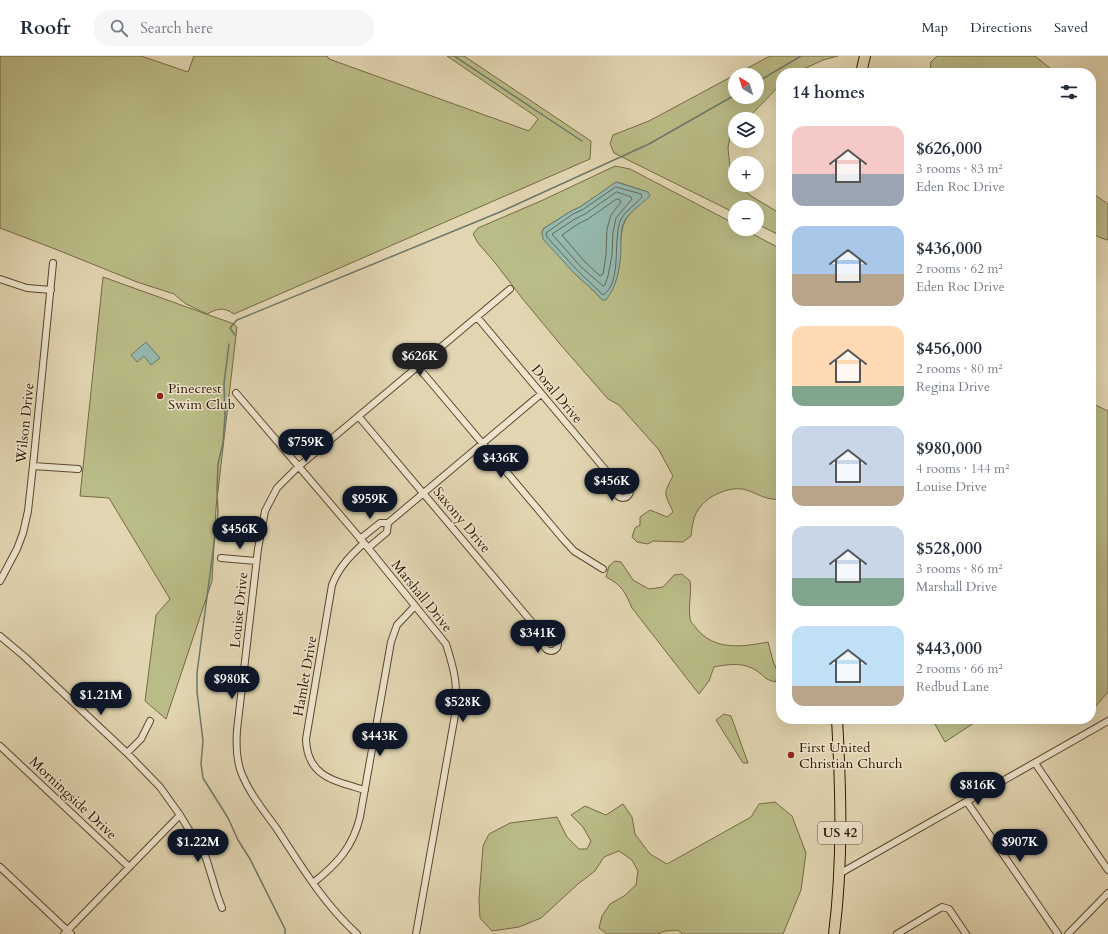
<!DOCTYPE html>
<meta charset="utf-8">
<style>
:root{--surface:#fff;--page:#f6f6f7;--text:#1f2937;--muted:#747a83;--line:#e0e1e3;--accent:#111827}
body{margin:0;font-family:Cardo,serif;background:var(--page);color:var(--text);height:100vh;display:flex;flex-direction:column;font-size:15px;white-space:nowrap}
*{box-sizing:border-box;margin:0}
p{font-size:13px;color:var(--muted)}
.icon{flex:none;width:22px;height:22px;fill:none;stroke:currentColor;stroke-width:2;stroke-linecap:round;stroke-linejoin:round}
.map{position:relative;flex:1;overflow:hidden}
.details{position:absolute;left:776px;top:12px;width:320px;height:656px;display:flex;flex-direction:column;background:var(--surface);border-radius:16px;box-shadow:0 4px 16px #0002}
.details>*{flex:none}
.needle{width:26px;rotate:322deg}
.buttons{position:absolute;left:728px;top:12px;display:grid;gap:8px}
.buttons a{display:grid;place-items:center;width:36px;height:36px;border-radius:50%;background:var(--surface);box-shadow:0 4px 16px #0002;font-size:20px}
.price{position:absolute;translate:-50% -34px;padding:0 9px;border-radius:14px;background:var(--accent);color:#fff;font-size:13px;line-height:26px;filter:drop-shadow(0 1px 2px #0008)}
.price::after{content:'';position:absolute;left:50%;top:24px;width:12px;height:9px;margin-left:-6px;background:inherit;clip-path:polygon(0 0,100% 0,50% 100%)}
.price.active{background:#222;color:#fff}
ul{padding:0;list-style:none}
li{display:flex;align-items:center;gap:12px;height:100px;padding:0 16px}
li span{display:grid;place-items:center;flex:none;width:112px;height:80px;border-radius:12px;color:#555}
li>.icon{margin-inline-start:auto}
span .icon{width:48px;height:48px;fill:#fffc;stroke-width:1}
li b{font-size:17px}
h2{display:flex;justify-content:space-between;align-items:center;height:48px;padding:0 16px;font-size:17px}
header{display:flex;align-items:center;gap:24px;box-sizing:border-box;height:56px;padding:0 20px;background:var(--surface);border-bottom:1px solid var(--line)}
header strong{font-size:19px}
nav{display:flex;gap:22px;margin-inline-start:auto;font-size:14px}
.search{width:280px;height:36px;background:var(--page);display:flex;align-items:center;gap:10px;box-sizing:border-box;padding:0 14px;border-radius:16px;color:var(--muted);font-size:15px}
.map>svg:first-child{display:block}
</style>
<header>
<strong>Roofr</strong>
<div class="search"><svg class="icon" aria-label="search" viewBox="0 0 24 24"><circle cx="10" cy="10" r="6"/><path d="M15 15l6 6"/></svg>Search here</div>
<nav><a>Map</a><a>Directions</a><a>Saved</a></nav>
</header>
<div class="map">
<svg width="1108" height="878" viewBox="0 0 1108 878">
<rect width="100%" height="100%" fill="#e2d6b2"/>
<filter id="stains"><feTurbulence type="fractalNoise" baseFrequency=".005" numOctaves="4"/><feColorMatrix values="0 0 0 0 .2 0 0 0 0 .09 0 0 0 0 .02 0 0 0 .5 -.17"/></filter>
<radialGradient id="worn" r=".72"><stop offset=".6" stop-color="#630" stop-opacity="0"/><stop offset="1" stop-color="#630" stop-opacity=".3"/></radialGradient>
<path fill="#babc87" stroke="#766944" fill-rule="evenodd" d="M0 0H141L188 16 194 0H327L329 3 529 75 538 63 535 60 447 0H464L591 85 590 103 234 258C223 251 219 252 207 258L186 248 174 238 137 226 55 193 0 172Z
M770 0H838L823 4 795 17H781V28L747 63H735V75L730 81 728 92 730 112 735 124V129H738L751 140 781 158V180L757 168V151H735V157L614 97 610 88 613 79 649 65ZM735 19H757V41H735Z
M937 0H1035L1051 13 1059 17H930L931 6Z
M615 110 630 113 735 168V173H743L781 193V443C767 445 759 438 746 434 731 429 706 440 698 454 693 461 692 472 691 480L683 486 653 485 648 488 637 486 632 481 635 472 640 469V461L650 454 667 461 673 456C665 437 662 440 673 420L659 394 619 349 608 343 560 288 522 242 496 208 478 187 473 178 478 172 543 144ZM617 126 648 136C643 150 631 153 625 165 618 179 622 204 617 221 615 229 607 237 602 244L595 236 574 217 542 177 543 173 571 155 580 151Z
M1091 136 1108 148V184L1101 182 1091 177Z
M103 221 234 268 237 271 216 452 212 525 166 663 145 645 156 559 170 543 109 442 80 440Z
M1091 347 1108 355V636L1094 652 1091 651Z
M615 505 621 506 633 524 649 533 663 531 674 519 682 518 690 525C692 538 688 549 690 562 690 566 694 569 696 572 714 595 742 591 768 586L773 605 777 615 776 626C763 623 766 621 757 615 744 606 729 608 714 611L709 625 699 638 632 552C625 536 622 529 606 521L609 510Z
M724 658 731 660 748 707H743L716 664Z
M932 663H980L945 686Z
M775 746 792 760 806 797 801 834 783 878H682L678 874 665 875 657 878H607L599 872 602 860 610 848 624 840 636 829 638 815 632 804 619 795 604 801 595 815 578 828 541 862 519 871 492 875 480 862 479 843 483 790 489 778 510 767 557 761 567 781 579 793H587L591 785 583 771 571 759 585 750 606 759 623 748 632 761 635 778 650 798 667 808 751 761 759 748Z"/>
<path fill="#95b9b0" stroke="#6d786a" d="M616 126 648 136 650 140C642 148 632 154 625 164 620 172 621 185 621 194 620 212 617 230 606 244H602L595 236 574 217 543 183 542 177 543 173 571 155 580 151Z
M146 286 160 302 151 309 144 300 137 306 131 299Z"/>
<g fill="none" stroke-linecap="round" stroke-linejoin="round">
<path stroke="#636858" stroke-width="1" d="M616 131 641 138 642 141C636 148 626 154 621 163 612 181 623 227 603 239L577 214 547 181 546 177 573 158 582 154Z
M617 136 631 141 632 143 616 162 613 176 612 199 608 220 605 229 603 230 581 211 552 178 575 163 585 158Z
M617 143 620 144 621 146 611 159 607 173 606 199 603 218 600 220 585 206 562 179 578 168 588 163Z"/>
<path stroke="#6d786a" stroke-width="1.5" d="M454 0 582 85
M757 26 801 0
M235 279 230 272 237 264 500 156 649 88 735 39
M229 288 224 327 225 359 223 387 218 408 217 434 218 457 197 617V636L203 685 201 708 203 722 228 762 238 784 250 803 285 873V878"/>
<g stroke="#5d462c" stroke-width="8">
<path id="street" d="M0 223 27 232 51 234
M477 261 619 430
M418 311 563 483 574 495 603 513
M236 337 364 487 446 588C455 616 458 629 455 659L416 878
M359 361 546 583
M33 410 78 413
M616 435a7 7 0 1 1 14 0a7 7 0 1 1-14 0Z
M360 483 380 467H388L541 338
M364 487C350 500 339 511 332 529L306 683C307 721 335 725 365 734
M368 492 387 476 388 467
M221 502 256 505
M0 525 17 493 23 477 28 455 34 400 53 207
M0 580 25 601 127 697 160 731 180 759 206 802 217 838 222 852
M544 588a7 7 0 1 1 14 0a7 7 0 1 1-14 0Z
M0 690 129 811
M127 697 141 683 150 665
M1035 707 1108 814
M967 746 1058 878
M0 811 71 878
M839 818 1108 665
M313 827C337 808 353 791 360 761L391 586 397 569 415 550
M64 878 180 759
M357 878C324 848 301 810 277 773 264 755 249 737 241 716 236 702 236 688 237 674L258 493 265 455 277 432 298 411 510 233
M897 878 942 851 949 853 966 878
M1068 878 1108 837"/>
</g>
<g stroke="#311600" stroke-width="12">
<path id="primary" d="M861 17 865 0
M834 878C843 807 841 734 837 663"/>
</g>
<use href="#street" stroke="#ece4cd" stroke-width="6"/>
<use href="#primary" stroke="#e2d6b2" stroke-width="10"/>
</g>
<g fill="#8f2418" stroke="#ece4cd" stroke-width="1.5">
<circle cx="160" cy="340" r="4"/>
<circle cx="791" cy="699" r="4"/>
</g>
<g text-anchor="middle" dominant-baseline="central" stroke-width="3" stroke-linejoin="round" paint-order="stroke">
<rect fill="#ece4cd" stroke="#69543e" stroke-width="1" x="818" y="766" width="44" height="22" rx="3"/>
<g font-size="13" font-weight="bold" fill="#311600">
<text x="840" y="777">US 42</text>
</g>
<g font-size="14" fill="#311600" stroke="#ece4cd" text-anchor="start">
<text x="168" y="332">Pinecrest<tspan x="168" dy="16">Swim Club</tspan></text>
<text x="799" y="691">First United<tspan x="799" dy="16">Christian Church</tspan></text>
</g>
<g font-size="14" fill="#311600" stroke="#ece4cd">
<text transform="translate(557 338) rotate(50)">Doral Drive</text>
<text transform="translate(25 367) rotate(-84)">Wilson Drive</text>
<text transform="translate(462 464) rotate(50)">Saxony Drive</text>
<text transform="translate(422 540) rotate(51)">Marshall Drive</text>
<text transform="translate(239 554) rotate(-84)">Louise Drive</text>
<text transform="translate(305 620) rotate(-80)">Hamlet Drive</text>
<text transform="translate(73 742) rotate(43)">Morningside Drive</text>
</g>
</g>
<rect width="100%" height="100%" filter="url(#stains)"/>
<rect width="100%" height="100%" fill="url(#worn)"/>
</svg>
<div class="buttons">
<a><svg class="needle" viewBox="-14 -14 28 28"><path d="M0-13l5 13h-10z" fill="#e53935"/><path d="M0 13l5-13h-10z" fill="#747a83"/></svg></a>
<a><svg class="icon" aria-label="layers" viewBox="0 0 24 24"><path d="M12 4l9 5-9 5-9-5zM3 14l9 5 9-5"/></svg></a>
<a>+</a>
<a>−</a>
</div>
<b class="price active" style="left:420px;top:321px">$626K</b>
<b class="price" style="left:306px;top:407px">$759K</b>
<b class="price" style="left:501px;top:423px">$436K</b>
<b class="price" style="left:612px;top:446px">$456K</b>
<b class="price" style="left:370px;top:464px">$959K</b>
<b class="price" style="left:240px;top:494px">$456K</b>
<b class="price" style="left:538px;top:598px">$341K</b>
<b class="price" style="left:232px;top:644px">$980K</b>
<b class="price" style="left:101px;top:660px">$1.21M</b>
<b class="price" style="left:463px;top:667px">$528K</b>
<b class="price" style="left:380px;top:701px">$443K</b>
<b class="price" style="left:978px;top:750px">$816K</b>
<b class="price" style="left:198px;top:807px">$1.22M</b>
<b class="price" style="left:1020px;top:807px">$907K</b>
<section class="details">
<h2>14 homes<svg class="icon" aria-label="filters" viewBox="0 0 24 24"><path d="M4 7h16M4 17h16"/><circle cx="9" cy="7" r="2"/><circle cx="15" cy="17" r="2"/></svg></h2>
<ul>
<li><span style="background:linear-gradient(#f6c9c9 60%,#9aa5b1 0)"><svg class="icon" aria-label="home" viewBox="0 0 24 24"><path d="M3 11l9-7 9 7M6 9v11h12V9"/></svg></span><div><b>$626,000</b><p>3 rooms · 83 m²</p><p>Eden Roc Drive</p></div></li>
<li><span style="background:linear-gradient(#a9c7e8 60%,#b9a48a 0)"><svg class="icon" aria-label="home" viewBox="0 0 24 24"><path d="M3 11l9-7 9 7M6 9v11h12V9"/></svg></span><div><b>$436,000</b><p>2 rooms · 62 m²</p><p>Eden Roc Drive</p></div></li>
<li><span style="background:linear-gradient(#ffd9b3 75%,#7fa58c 0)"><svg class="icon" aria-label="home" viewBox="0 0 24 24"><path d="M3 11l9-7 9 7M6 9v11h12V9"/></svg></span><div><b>$456,000</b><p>2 rooms · 80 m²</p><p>Regina Drive</p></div></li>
<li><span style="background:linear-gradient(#c9d6e8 75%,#b9a48a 0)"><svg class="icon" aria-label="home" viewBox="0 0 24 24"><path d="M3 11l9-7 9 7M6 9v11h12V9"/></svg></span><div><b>$980,000</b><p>4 rooms · 144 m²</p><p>Louise Drive</p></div></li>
<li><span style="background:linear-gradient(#c9d6e8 65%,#7fa58c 0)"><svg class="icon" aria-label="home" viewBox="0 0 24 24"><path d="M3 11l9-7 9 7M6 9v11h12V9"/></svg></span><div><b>$528,000</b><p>3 rooms · 86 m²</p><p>Marshall Drive</p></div></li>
<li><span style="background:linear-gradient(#bfe0f5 75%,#b9a48a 0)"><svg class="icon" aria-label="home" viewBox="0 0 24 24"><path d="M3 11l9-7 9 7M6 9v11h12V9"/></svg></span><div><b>$443,000</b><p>2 rooms · 66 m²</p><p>Redbud Lane</p></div></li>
</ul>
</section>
</div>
